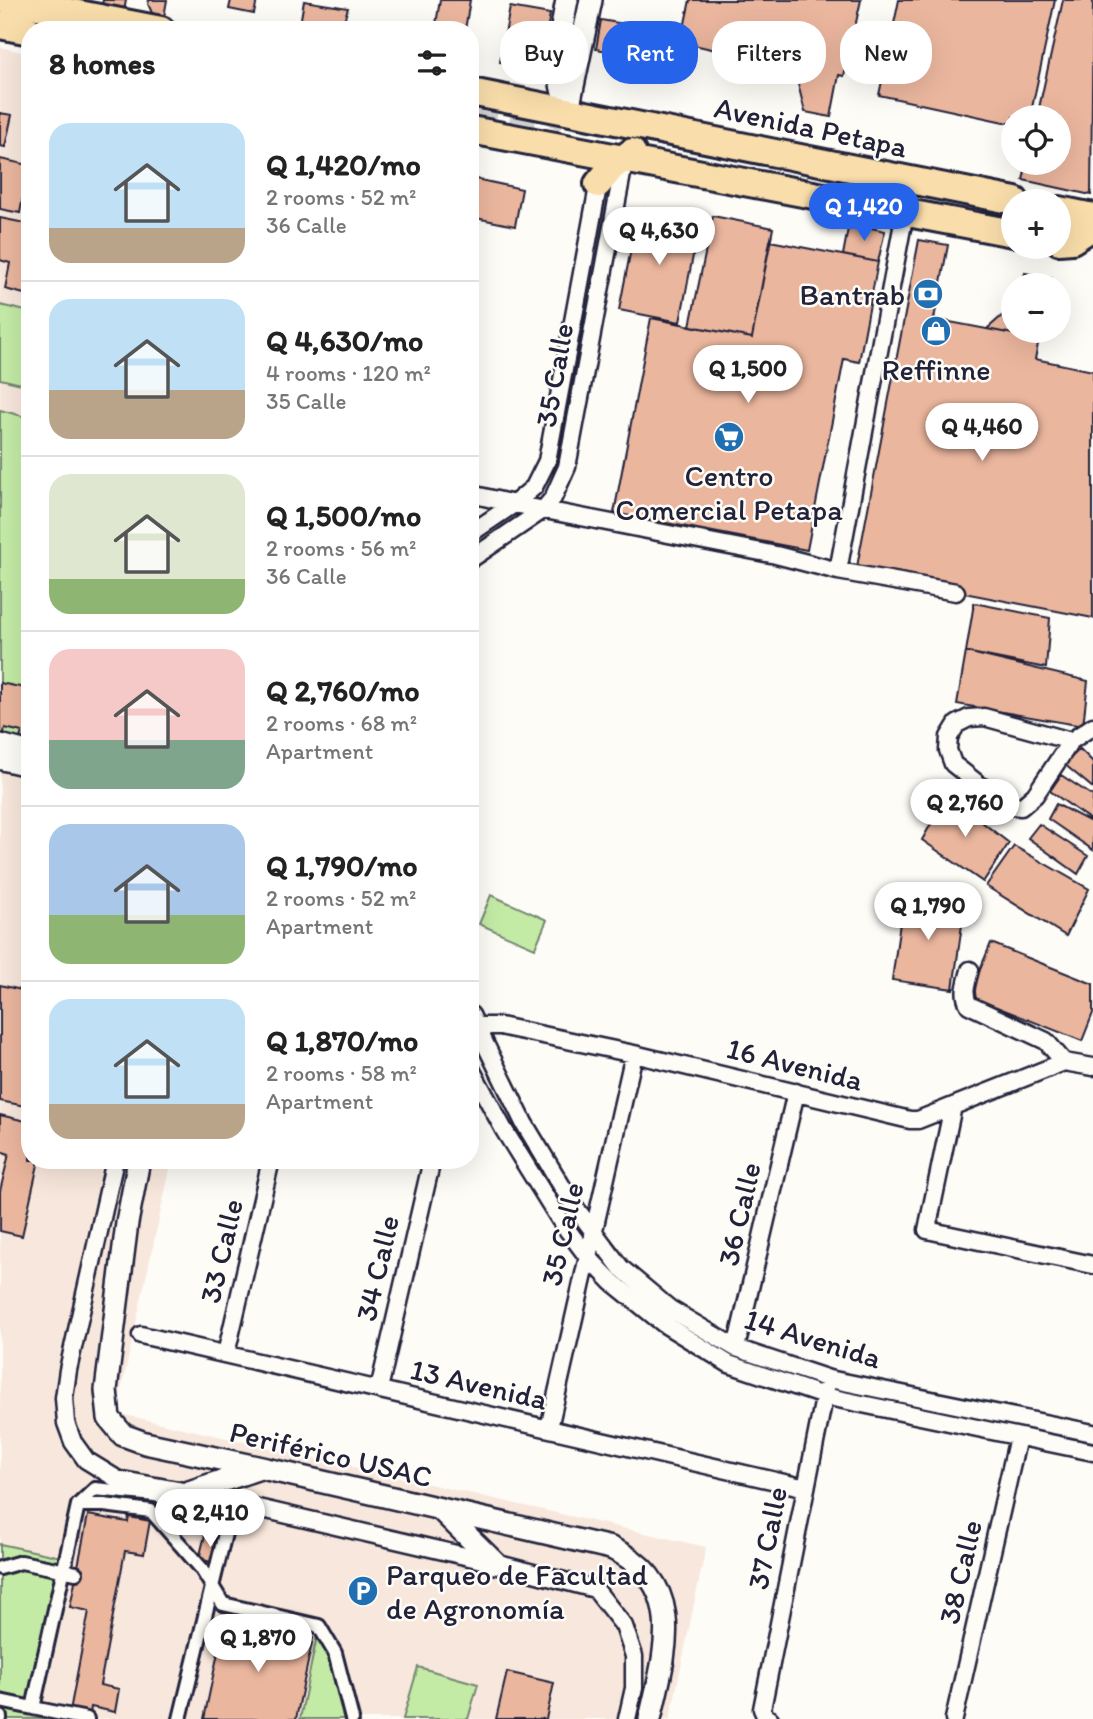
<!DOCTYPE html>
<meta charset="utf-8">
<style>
:root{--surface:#fff;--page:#f6f6f6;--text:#222;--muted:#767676;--line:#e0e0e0;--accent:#2563eb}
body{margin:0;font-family:Itim,sans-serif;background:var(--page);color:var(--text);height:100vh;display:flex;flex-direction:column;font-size:26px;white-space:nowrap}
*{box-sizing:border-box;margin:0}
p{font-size:23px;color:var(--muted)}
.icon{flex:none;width:38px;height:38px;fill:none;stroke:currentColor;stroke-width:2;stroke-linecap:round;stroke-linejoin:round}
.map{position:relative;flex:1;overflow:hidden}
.panel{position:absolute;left:21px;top:21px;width:458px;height:1148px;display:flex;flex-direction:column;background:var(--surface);border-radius:28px;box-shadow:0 7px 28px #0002}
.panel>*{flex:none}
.guide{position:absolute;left:500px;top:21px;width:486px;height:63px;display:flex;gap:14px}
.fabs{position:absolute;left:1001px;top:105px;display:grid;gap:14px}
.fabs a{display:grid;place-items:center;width:70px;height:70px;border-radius:50%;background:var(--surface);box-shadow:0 7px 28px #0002;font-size:35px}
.price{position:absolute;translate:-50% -60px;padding:0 16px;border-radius:24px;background:#fff;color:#222;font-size:23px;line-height:46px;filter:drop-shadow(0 2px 4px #0008)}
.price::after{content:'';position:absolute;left:50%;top:42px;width:21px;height:16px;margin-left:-10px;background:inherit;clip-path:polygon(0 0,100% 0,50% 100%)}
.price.current{background:var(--accent);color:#fff}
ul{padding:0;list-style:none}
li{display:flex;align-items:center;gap:21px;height:175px;padding:0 28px}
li+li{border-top:2px solid var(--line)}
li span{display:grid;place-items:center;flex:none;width:196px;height:140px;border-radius:21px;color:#555}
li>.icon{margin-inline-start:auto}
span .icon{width:84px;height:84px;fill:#fffc;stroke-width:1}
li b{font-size:30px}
h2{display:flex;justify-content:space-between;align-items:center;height:84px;padding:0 28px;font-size:30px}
.tag{padding:0 24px;border-radius:28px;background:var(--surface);box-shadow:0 7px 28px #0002;font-size:24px;line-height:63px}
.tag.current{background:var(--accent);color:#fff}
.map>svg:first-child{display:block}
</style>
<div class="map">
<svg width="1093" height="1719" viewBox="0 0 1093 1719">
<rect width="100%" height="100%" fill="#fdfcf7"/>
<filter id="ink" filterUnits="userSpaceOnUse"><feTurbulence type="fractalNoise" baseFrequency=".0143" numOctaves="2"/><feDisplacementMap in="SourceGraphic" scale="14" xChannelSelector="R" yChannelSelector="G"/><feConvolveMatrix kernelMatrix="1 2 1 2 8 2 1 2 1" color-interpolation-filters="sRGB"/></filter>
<g filter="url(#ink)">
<path fill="#f8e7dc" d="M0 47 30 54V1160H172L116 1413 706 1547 670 1719H0Z"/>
<path fill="#c4eba6" stroke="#738670" stroke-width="2" d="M0 305 30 312V386L0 379Z
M0 410 30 418V746L0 740Z
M491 895 547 920 535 948 479 924Z
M0 1544 66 1558 39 1709 87 1719H0Z
M319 1626 352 1719H300Z
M418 1667 478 1684 468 1719H403Z"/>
<path fill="#ebb69e" stroke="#22223b" stroke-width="2" d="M103 0H126L124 12 101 8Z
M149 0H167L164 17 152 13 148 4Z
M231 0H257L254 14 229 9Z
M440 0H470L465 30H435Z
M690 0H861L844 76 839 75 831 117 805 112 794 68 681 42Z
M899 0H1055L1030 117H1013V124L879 95Z
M1063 0H1093L1091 195 1023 180 1027 163H1059V117H1037Z
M304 1 348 8 341 30H299Z
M510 7 550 14 540 69 500 62Z
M601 20 647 28 642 57 596 49Z
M646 32 664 34 657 62 643 59Z
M0 113 12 115 5 147 0 146Z
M0 159 29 165 20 213 0 209Z
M471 178 522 189 515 226 471 217Z
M638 213 699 225 680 322 619 310Z
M713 216 773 228 752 338 690 326Z
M0 218 30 224V285L28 295 5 289 10 263 0 260Z
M849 223 885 231 878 262 843 255Z
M919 240 948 245 934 319 1039 339 1035 359 1093 371V618L856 572Z
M770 241 878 262 859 362 844 359 807 550 614 513 651 318 752 338Z
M1025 273 1051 278 1050 285H1022Z
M1013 306V331H1041L1039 339 987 329Z
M974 603 1050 618 1046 668 966 652Z
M966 652 1088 681 1083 726 957 704Z
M0 683 30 689V740L20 738 22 732 5 728 3 736H0Z
M1080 749 1093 762V788L1064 764Z
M1061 775 1093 796 1092 821 1050 791Z
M947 795 1009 843 983 882 922 840Z
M1056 804 1093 823V850L1048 819Z
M1039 824 1088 856 1078 874 1028 838Z
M1014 846 1089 889 1066 936 986 886Z
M904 894 965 903 953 989 892 980Z
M991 943 1093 984V1013L1082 1041 969 996Z
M0 985 30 992V1107L0 1101Z
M0 1115 30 1122V1160H39L22 1236 0 1231V1191L9 1154 0 1151Z
M88 1515 128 1522 129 1517 150 1521 144 1554 125 1551 100 1685 119 1689 115 1712 91 1707 90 1715 70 1711 89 1611 70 1607Z
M205 1535 221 1539 215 1563 199 1559Z
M225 1619 313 1638 296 1719H204Z
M507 1672 554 1683 546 1719H496Z"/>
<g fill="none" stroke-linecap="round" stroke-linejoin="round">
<path stroke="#d1d0d1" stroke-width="26" stroke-dasharray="26 13" stroke-linecap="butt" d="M471 113 521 123 547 125 554 114 580 0"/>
<g stroke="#22223b" stroke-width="18">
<path id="pedestrian" d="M78 1505 95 1489 155 1495 226 1509 229 1517 180 1719
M0 1568 21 1562 76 1573
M0 1701 33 1708 78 1505H104L151 1511 201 1568 223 1604 319 1626 335 1653 352 1719
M33 1708 87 1719
M0 1717V1719"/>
</g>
<g stroke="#22223b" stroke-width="21">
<path id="minor" d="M471 494 514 504 776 555 838 571 956 592
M471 533 514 504 534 487 547 461 600 176
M471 559 543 510 553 498 567 467 625 158
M838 571 905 212
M1071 741 984 717 969 718 957 724 949 737 948 750 953 764 1005 805 1021 807 1035 795 1071 741 1093 726
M0 761 30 768
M970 970C967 983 962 993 969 1005L1046 1041 1064 1062
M471 1015 524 1123 572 1203 621 1268 670 1309 736 1348 829 1379 1093 1433
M471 1032 476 1026H500L634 1054 910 1120H918L1064 1062 1093 1067
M471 1069 504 1130 560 1220 587 1256 612 1282 664 1324 729 1364 824 1396 1093 1452
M953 1106 927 1230 1093 1265
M115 1160 68 1370 64 1398 66 1423 73 1442 86 1460 117 1479 189 1492 495 1563 595 1589 624 1626 634 1656V1688L627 1719
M141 1335 806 1488
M736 1348 796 1092
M226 1354 271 1160
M379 1389 432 1160
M549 1428 634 1054
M770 1719 766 1718 762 1709 826 1388
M954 1719 1018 1437"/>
</g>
<g stroke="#22223b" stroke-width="26">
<path id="tertiary" d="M567 0C559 39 554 72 568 111
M569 105 591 0
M0 745 30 753
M139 1160 127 1223 106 1390 109 1418 123 1435 145 1443 262 1468 611 1548C689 1584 665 1653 650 1719
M189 1492 260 1468
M440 1509 495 1563"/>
</g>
<g stroke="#22223b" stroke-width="32">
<path id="primary" d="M7 0 161 30
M0 25 30 31
M471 92 1015 201
M471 130 1013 233
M598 184 612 167 632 152
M1059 210 1093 217
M1059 241 1072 240 1086 231 1090 216"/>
</g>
<use href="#pedestrian" stroke="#fdfcf7" stroke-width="12"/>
<use href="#minor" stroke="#fdfcf7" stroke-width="16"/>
<use href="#tertiary" stroke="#fdfcf7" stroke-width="21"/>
<use href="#primary" stroke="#f9deab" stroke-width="26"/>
</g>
</g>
<defs>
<g id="bank-disc" transform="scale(1.575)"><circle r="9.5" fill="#1f6fb2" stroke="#fdfcf7"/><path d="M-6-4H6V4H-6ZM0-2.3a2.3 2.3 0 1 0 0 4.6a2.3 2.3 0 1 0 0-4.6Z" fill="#fff"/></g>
<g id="shop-disc" transform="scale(1.575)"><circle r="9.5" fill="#1f6fb2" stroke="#fdfcf7"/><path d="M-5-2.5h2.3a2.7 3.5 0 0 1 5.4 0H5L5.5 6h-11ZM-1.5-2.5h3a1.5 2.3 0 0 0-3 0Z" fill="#fff"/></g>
<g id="supermarket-disc" transform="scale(1.575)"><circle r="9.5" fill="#1f6fb2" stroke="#fdfcf7"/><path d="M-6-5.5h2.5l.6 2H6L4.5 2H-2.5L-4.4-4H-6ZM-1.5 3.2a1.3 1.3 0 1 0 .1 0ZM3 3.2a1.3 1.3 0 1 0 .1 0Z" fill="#fff"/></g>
<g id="parking-disc" transform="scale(1.575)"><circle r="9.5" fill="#1f6fb2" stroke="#fdfcf7"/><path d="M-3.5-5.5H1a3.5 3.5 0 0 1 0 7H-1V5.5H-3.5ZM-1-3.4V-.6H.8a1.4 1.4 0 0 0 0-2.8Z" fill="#fff"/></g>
</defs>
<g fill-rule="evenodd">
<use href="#bank-disc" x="928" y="294"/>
<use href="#shop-disc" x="936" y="331"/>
<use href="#supermarket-disc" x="729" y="437"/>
<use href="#parking-disc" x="363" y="1591"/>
</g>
<g text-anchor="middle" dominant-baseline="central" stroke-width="5" stroke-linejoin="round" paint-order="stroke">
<g font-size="30" fill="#22223b" stroke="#fdfcf7">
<text transform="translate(811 127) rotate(12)">Avenida Petapa</text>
<text transform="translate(554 375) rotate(-80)">35 Calle</text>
<text transform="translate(795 1064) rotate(14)">16 Avenida</text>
<text transform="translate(739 1214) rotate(-77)">36 Calle</text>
<text transform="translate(562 1234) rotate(-77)">35 Calle</text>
<text transform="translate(221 1251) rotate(-77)">33 Calle</text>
<text transform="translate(377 1268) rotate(-77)">34 Calle</text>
<text transform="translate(813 1338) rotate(17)">14 Avenida</text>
<text transform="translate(479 1384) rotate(13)">13 Avenida</text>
<text transform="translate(331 1454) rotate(13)">Periférico USAC</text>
<text transform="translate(767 1538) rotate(-79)">37 Calle</text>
<text transform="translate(960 1572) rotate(-77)">38 Calle</text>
</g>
<g font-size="30" fill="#22223b" stroke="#fdfcf7">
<text x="905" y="294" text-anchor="end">Bantrab</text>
<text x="936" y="369">Reffinne</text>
<text x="729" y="475">Centro<tspan x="729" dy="34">Comercial Petapa</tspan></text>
<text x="386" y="1574" text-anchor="start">Parqueo de Facultad<tspan x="386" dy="34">de Agronomía</tspan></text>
</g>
</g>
</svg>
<div class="fabs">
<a><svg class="icon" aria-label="locate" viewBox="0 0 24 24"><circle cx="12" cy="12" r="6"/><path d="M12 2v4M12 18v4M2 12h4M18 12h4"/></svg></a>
<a>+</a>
<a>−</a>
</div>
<b class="price current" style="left:864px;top:243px">Q 1,420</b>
<b class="price" style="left:659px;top:267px">Q 4,630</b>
<b class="price" style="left:748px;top:405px">Q 1,500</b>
<b class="price" style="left:982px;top:463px">Q 4,460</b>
<b class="price" style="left:965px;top:839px">Q 2,760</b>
<b class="price" style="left:928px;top:942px">Q 1,790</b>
<b class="price" style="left:210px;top:1549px">Q 2,410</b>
<b class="price" style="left:258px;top:1674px">Q 1,870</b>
<div class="guide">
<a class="tag">Buy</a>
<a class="tag current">Rent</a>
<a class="tag">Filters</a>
<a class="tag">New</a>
</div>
<section class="panel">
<h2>8 homes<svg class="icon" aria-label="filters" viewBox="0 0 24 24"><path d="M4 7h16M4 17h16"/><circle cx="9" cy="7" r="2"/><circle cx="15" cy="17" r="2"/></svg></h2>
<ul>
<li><span style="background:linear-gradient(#bfe0f5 75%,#b9a48a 0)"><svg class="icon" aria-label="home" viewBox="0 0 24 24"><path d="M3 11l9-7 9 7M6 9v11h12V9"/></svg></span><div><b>Q 1,420/mo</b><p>2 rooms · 52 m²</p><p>36 Calle</p></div></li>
<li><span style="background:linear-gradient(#bfe0f5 65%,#b9a48a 0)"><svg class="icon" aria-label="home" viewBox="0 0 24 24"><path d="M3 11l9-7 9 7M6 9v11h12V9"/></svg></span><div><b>Q 4,630/mo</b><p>4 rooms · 120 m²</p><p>35 Calle</p></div></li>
<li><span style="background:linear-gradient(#dfe7d0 75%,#8fb573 0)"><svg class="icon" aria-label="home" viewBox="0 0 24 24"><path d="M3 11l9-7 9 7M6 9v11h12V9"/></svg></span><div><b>Q 1,500/mo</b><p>2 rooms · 56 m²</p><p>36 Calle</p></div></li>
<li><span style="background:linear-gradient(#f6c9c9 65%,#7fa58c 0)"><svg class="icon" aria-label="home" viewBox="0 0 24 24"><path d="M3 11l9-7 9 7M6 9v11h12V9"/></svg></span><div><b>Q 2,760/mo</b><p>2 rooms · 68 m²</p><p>Apartment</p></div></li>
<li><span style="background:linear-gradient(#a9c7e8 65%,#8fb573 0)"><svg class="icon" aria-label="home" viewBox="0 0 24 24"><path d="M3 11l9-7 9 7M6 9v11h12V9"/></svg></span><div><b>Q 1,790/mo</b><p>2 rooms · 52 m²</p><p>Apartment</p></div></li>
<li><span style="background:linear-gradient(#bfe0f5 75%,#b9a48a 0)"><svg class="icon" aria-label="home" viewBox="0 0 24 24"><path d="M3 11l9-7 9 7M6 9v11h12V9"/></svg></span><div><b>Q 1,870/mo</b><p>2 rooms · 58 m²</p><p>Apartment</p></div></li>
</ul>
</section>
</div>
